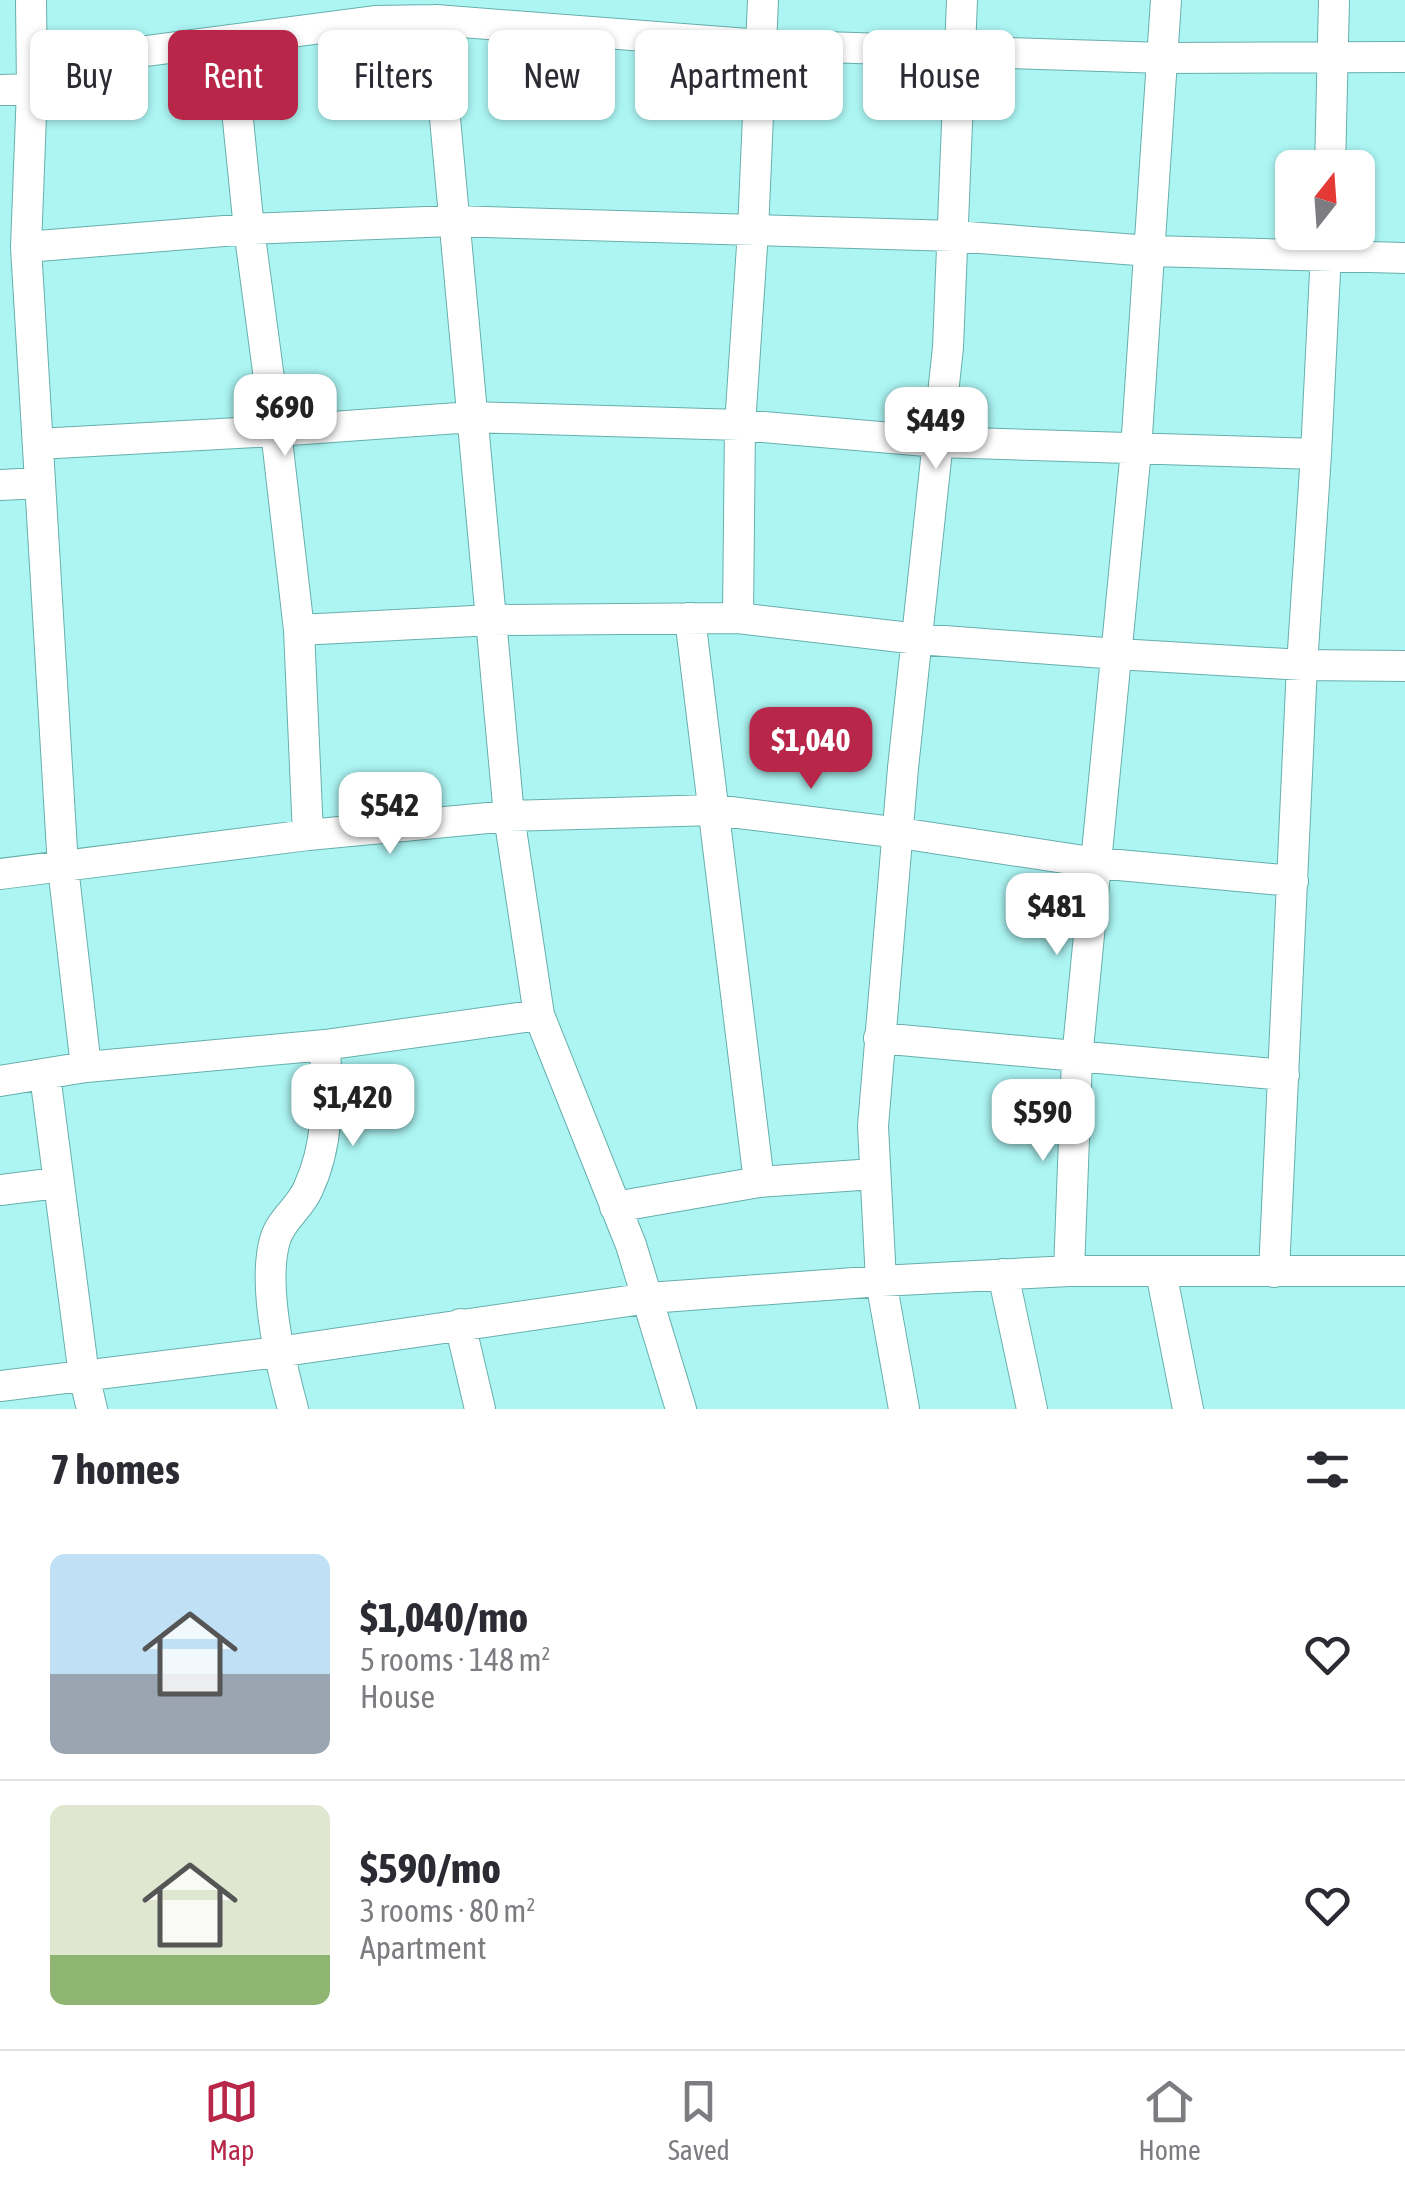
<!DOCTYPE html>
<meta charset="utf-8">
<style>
:root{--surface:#fff;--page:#f2f2f3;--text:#2b2b33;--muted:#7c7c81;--line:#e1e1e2;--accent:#b82749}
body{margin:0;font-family:"Asap Condensed",sans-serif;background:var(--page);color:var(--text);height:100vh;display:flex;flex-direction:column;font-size:38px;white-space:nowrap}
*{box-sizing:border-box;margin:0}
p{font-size:32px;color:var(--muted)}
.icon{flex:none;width:55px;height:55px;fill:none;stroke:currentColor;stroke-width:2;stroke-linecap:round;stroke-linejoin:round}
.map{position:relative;height:1409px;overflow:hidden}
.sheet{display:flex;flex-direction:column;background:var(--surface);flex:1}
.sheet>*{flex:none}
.banner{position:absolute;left:30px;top:30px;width:1345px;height:90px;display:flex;gap:20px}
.needle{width:65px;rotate:17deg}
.tools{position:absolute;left:1275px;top:150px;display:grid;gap:20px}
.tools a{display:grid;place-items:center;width:100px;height:100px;border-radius:15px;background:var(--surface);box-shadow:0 2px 8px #0004;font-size:50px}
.price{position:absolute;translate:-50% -85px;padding:0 22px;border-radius:20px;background:#fff;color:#222;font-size:32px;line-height:65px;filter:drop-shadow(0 2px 5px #0008)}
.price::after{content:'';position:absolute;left:50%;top:60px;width:30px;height:22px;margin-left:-15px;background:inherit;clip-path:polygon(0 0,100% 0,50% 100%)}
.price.current{background:var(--accent);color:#fff}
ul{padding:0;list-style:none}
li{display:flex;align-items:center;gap:30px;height:250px;padding:0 50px}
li+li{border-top:2px solid var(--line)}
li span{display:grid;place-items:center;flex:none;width:280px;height:200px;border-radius:15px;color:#555}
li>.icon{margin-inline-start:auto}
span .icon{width:120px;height:120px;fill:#fffc;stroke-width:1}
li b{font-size:42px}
h2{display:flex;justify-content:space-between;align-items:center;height:120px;padding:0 50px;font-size:42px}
.pill{padding:0 35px;border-radius:15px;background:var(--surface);box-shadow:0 2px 8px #0004;font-size:35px;line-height:90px}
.pill.current{background:var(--accent);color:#fff}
.tab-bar{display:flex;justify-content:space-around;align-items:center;height:140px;border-top:2px solid var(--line);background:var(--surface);font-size:28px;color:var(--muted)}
.tab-bar a{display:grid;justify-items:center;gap:5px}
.tab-bar .current{color:var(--accent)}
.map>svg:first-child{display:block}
</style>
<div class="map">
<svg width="1405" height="1409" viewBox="0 0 1405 1409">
<rect width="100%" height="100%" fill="#acf5f3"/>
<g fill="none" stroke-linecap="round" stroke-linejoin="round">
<g stroke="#67afad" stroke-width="32">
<path id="minor" d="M31 0 32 89 26 247 63 867 86 1067
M436 20 509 816 539 1015 631 1245 681 1409
M32 66 375 21 436 20 761 45 1164 58 1405 57
M0 90 32 89
M1330 168 1334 0
M26 247 249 229 452 221 954 236 1150 251 1405 258
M38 444 276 431 249 229 230 41
M1316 454 1327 232
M0 485 40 483
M690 618 759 1182
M738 618 740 425 753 231 763 0
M299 630 308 835
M0 874 308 835 509 816 714 810 900 833 1097 863 1293 881
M879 1038 1284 1075
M45 1075 84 1376 92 1409
M0 1081 86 1067 325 1045
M0 1190 57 1183
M615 1207 759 1182 874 1174
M1069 1271 1077 1059 1136 450 1166 0
M1161 1272 1188 1409
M1274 1272 1302 665 1316 454 938 442 740 425 472 417 276 431 299 630 493 620 738 618 918 639 1118 654 1302 665 1405 666
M1003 1274 1032 1409
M460 1324 480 1409
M0 1386 278 1352 649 1298 881 1281 1069 1271H1405
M293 1409C281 1365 262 1285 275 1240 281 1219 300 1208 308 1189 330 1142 327 1095 325 1045L539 1015
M904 1409 881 1281 873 1126 903 768 948 347 962 0"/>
</g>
<use href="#minor" stroke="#fff" stroke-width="30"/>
</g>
</svg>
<div class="tools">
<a><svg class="needle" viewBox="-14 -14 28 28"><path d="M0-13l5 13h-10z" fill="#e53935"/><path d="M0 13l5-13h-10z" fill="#7c7c81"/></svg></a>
</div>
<b class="price" style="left:285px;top:459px">$690</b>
<b class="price" style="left:936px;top:472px">$449</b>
<b class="price current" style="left:811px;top:792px">$1,040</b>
<b class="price" style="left:390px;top:857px">$542</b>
<b class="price" style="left:1057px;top:958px">$481</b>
<b class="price" style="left:353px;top:1149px">$1,420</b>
<b class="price" style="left:1043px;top:1164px">$590</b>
<div class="banner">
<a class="pill">Buy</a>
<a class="pill current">Rent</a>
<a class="pill">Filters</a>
<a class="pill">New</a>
<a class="pill">Apartment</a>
<a class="pill">House</a>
</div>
</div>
<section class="sheet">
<h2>7 homes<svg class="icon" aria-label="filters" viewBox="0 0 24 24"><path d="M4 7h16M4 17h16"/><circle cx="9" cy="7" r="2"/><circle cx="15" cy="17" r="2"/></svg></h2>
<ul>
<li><span style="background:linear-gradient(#bfe0f5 60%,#9aa5b1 0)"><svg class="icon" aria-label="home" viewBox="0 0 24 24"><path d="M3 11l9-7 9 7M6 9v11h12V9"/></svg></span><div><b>$1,040/mo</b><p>5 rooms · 148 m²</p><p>House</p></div><svg class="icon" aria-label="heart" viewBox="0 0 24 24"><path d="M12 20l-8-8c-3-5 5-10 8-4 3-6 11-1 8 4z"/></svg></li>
<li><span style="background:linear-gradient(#dfe7d0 75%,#8fb573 0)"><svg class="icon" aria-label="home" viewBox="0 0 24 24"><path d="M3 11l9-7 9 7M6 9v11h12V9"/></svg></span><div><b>$590/mo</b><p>3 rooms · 80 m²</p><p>Apartment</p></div><svg class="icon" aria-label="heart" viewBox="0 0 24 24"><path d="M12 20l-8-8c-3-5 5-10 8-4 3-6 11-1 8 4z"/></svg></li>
</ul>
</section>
<nav class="tab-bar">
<a class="current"><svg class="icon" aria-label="map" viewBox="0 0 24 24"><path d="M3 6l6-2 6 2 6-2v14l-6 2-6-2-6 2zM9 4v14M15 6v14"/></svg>Map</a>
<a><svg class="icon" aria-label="saved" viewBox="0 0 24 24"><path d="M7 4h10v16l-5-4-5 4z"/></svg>Saved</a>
<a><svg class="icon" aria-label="home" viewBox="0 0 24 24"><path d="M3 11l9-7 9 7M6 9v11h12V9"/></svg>Home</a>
</nav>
